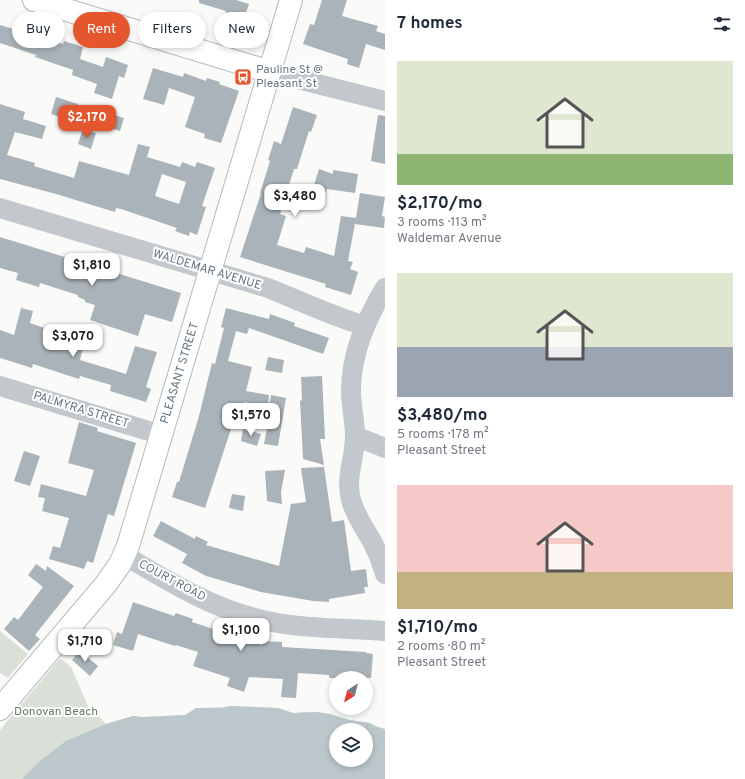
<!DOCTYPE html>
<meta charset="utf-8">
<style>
:root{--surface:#fff;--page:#f6f6f7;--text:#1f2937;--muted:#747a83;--accent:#e4572e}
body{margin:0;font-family:Overpass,sans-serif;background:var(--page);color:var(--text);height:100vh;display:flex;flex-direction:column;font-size:15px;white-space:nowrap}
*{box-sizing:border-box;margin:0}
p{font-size:13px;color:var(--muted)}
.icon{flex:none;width:22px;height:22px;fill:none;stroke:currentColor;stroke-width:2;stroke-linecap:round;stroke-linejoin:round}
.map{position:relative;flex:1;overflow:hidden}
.details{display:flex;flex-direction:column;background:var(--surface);width:360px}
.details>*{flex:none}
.top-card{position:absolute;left:12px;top:12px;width:313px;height:36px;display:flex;gap:8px}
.needle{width:26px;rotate:216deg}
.controls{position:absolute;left:329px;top:671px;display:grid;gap:8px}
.controls a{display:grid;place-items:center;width:44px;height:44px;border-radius:50%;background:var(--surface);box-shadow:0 2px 6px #0003;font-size:20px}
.price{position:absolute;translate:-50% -34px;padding:0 9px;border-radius:8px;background:#fff;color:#222;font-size:13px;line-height:26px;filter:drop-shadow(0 1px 2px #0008)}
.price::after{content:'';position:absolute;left:50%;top:24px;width:12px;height:9px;margin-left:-6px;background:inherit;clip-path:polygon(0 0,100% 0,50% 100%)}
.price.selected{background:var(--accent);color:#fff}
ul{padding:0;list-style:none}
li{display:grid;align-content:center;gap:8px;height:212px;padding:0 12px}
li span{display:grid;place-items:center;height:124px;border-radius:0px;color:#555}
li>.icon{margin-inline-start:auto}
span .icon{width:72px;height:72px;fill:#fffc;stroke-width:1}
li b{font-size:17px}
h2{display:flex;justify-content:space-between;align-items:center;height:48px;padding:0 12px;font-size:17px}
.pill{padding:0 14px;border-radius:18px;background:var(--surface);box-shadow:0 2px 6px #0003;font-size:14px;line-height:36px}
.pill.selected{background:var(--accent);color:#fff}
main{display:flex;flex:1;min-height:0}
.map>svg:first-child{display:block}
</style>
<main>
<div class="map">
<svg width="385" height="779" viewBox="0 0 385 779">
<rect width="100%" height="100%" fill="#fafaf8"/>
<path fill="#dadfd7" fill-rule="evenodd" d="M0 631 28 654 8 678 0 673Z
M60 658 71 667 90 711 98 715 106 724 133 716 142 717 185 715 196 708 223 707 230 706 278 708 293 713 316 712 330 714 349 720 370 723 375 726 385 730V779H0V730ZM336 730H366V760H336Z"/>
<path fill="#bbc7cb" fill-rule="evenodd" d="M230 706 278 708 293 713 316 712 330 714 349 720 370 723 375 726 385 729V779H22L40 761 66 741 106 724 133 716 142 717 185 715 196 708H223ZM336 730H366V760H336Z"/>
<path fill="#aab3b9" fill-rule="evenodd" d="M199 0H236L249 4 242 24 224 19 226 11 199 3Z
M322 0H347L342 16 378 26 376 31 385 34V50L366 44 359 68 347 64 348 59 303 44 310 24 314 25Z
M0 25 63 44 64 41 83 47 80 59 103 67 106 57 128 65 124 78 119 76 112 99 94 93 97 84 72 75 73 70 35 57 36 55 0 43Z
M153 68 183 77 184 73 206 81 207 78 220 82 219 84 239 91 221 143 204 138 205 134 185 127 195 97 169 88 164 105 143 99Z
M56 97 78 104 73 121 51 114Z
M0 104 25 112 23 119 46 126 42 139 15 132 7 155 35 163 34 166 74 178 79 161 129 175 138 144 150 147 147 157 180 167 182 162 195 167 197 162 215 168 202 206 206 207 197 235 190 232 189 236 175 231 177 228 121 209 116 208 115 212 56 194 0 179ZM162 174 186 182 179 204 155 196Z
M293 107 317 115 311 132 309 131 297 169H294L280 214 286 216 277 245 304 253 306 247 334 256 341 216 356 218 348 261 353 262 350 269 358 272 351 295 325 287 326 284 240 257 261 193H260L270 161 268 160 274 141 281 144Z
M107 113 124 118 120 131 103 126Z
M378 115 385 116V164L371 161Z
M83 129 96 133 91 149 78 144Z
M319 169 333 174V170L358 174 355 193 327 189 326 192 313 188Z
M360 193 385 197 382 216 385 217 384 228 355 224Z
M0 237 181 293 172 322 145 314 138 336 90 320 95 305 85 302V300L78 297V295L40 283 39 287 16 280 18 273 0 268Z
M21 308 33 311 30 323 78 340 76 346 83 348 80 360 126 374 135 346 157 352 146 387 151 389 146 402 110 391 111 385 80 376 79 379 33 364 32 368 0 358V330L14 335Z
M226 308 269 319 270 314 295 323 294 326 329 338 323 354 249 328 247 334 236 331 228 361 252 367 246 391 269 395 268 406 244 402 237 428 232 426 205 508 172 497 177 482H179L199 416 212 363 215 364 224 328 221 327Z
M268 357 284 360 282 373 265 370Z
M322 376 325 439H320L324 465 303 459 300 400 302 401 301 377Z
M271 395 286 398 278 446 264 444 270 412 268 411Z
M79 422 98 428 97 431 136 443 114 516 108 514 93 563 87 561 84 569 49 559 53 546 60 548 69 518 42 511 45 498 38 497 41 484 86 496 94 470 68 463Z
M243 429 261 434 257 446 241 441Z
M24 451 40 456 30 486 14 481Z
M324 467 332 522 344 520 351 571 366 569 368 587H364L365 593 329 599V602L313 601 261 592 206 576 182 563 187 554 153 536 161 521 195 539 196 536 208 542 206 545 279 566 291 504 306 502 301 468Z
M285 470 281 492 282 504 267 501 265 471Z
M232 494 245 496 243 511 229 508Z
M36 564 46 571 47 566 74 586 35 635 40 639 29 651 4 629 14 617 18 620 43 587 28 575Z
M133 602 174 616 176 613 193 619 192 622 262 645V641L282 642V647L366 652V653L373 654 371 678H329V675L298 673 296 698 281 697 283 679 249 677 244 692 227 686 230 678 193 666 198 652 176 645 175 646 138 634 133 651 113 645 117 632 122 634Z
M80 651 98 666 90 676 72 660Z"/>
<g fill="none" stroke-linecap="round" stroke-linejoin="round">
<g stroke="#b5babe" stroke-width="24">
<path id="major" d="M34 0 270 72
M0 709 106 584 120 564 128 546 291 0"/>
</g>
<path stroke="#c3c8cc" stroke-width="20" d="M270 72 385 101
M0 208 268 288C300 301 332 316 365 326
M385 288C366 319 351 354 351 391 351 406 355 421 355 436 355 459 345 476 351 500 355 515 365 529 373 543 378 553 382 563 385 574
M0 386 162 435
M355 436 385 448
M124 555C169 582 215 610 267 621 305 629 346 628 385 631"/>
<use href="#major" stroke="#fff" stroke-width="22"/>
</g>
<defs>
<g id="bus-square" transform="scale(0.9)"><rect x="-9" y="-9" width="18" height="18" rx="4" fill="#e4572e" stroke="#fff"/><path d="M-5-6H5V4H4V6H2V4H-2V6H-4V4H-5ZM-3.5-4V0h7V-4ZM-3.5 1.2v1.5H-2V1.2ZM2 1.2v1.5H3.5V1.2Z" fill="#fff"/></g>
</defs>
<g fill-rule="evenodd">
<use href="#bus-square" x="243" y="77"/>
</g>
<g text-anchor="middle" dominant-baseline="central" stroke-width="4" stroke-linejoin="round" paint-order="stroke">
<g font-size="12" fill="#657683" stroke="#fff" text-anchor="start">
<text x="256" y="70">Pauline St @<tspan x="256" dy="14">Pleasant St</tspan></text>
</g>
<g font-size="12" fill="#657683" stroke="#fff">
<text transform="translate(207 270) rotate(17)">WALDEMAR AVENUE</text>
<text transform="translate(180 373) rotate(-73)">PLEASANT STREET</text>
<text transform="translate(81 410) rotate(17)">PALMYRA STREET</text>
<text transform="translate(172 581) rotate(28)">COURT ROAD</text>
</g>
<g font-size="12" fill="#687a64" stroke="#fff">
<text x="56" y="712">Donovan Beach</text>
</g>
</g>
</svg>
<div class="controls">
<a><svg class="needle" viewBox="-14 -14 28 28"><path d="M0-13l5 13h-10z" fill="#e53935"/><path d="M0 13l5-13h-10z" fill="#747a83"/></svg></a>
<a><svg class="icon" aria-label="layers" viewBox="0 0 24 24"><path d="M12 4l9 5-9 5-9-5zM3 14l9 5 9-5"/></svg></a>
</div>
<b class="price selected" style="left:87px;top:139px">$2,170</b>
<b class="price" style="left:295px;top:218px">$3,480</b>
<b class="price" style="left:92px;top:287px">$1,810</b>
<b class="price" style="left:73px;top:358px">$3,070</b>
<b class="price" style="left:251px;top:437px">$1,570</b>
<b class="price" style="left:241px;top:652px">$1,100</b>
<b class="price" style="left:85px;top:663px">$1,710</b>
<div class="top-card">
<a class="pill">Buy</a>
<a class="pill selected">Rent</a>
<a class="pill">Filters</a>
<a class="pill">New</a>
</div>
</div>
<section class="details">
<h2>7 homes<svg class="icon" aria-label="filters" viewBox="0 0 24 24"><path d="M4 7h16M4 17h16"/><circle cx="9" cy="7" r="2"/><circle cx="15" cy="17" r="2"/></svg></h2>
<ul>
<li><span style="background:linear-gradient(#dfe7d0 75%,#8fb573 0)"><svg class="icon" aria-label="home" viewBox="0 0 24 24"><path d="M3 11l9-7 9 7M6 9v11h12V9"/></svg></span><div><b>$2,170/mo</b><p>3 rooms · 113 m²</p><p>Waldemar Avenue</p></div></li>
<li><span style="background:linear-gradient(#dfe7d0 60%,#9aa5b1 0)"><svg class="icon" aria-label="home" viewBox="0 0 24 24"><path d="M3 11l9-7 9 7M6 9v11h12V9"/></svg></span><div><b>$3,480/mo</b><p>5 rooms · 178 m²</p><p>Pleasant Street</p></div></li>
<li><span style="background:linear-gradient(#f6c9c9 70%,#c2b280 0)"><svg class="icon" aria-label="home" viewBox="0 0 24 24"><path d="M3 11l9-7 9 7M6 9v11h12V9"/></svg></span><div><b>$1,710/mo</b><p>2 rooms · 80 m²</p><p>Pleasant Street</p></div></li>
</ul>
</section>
</main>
